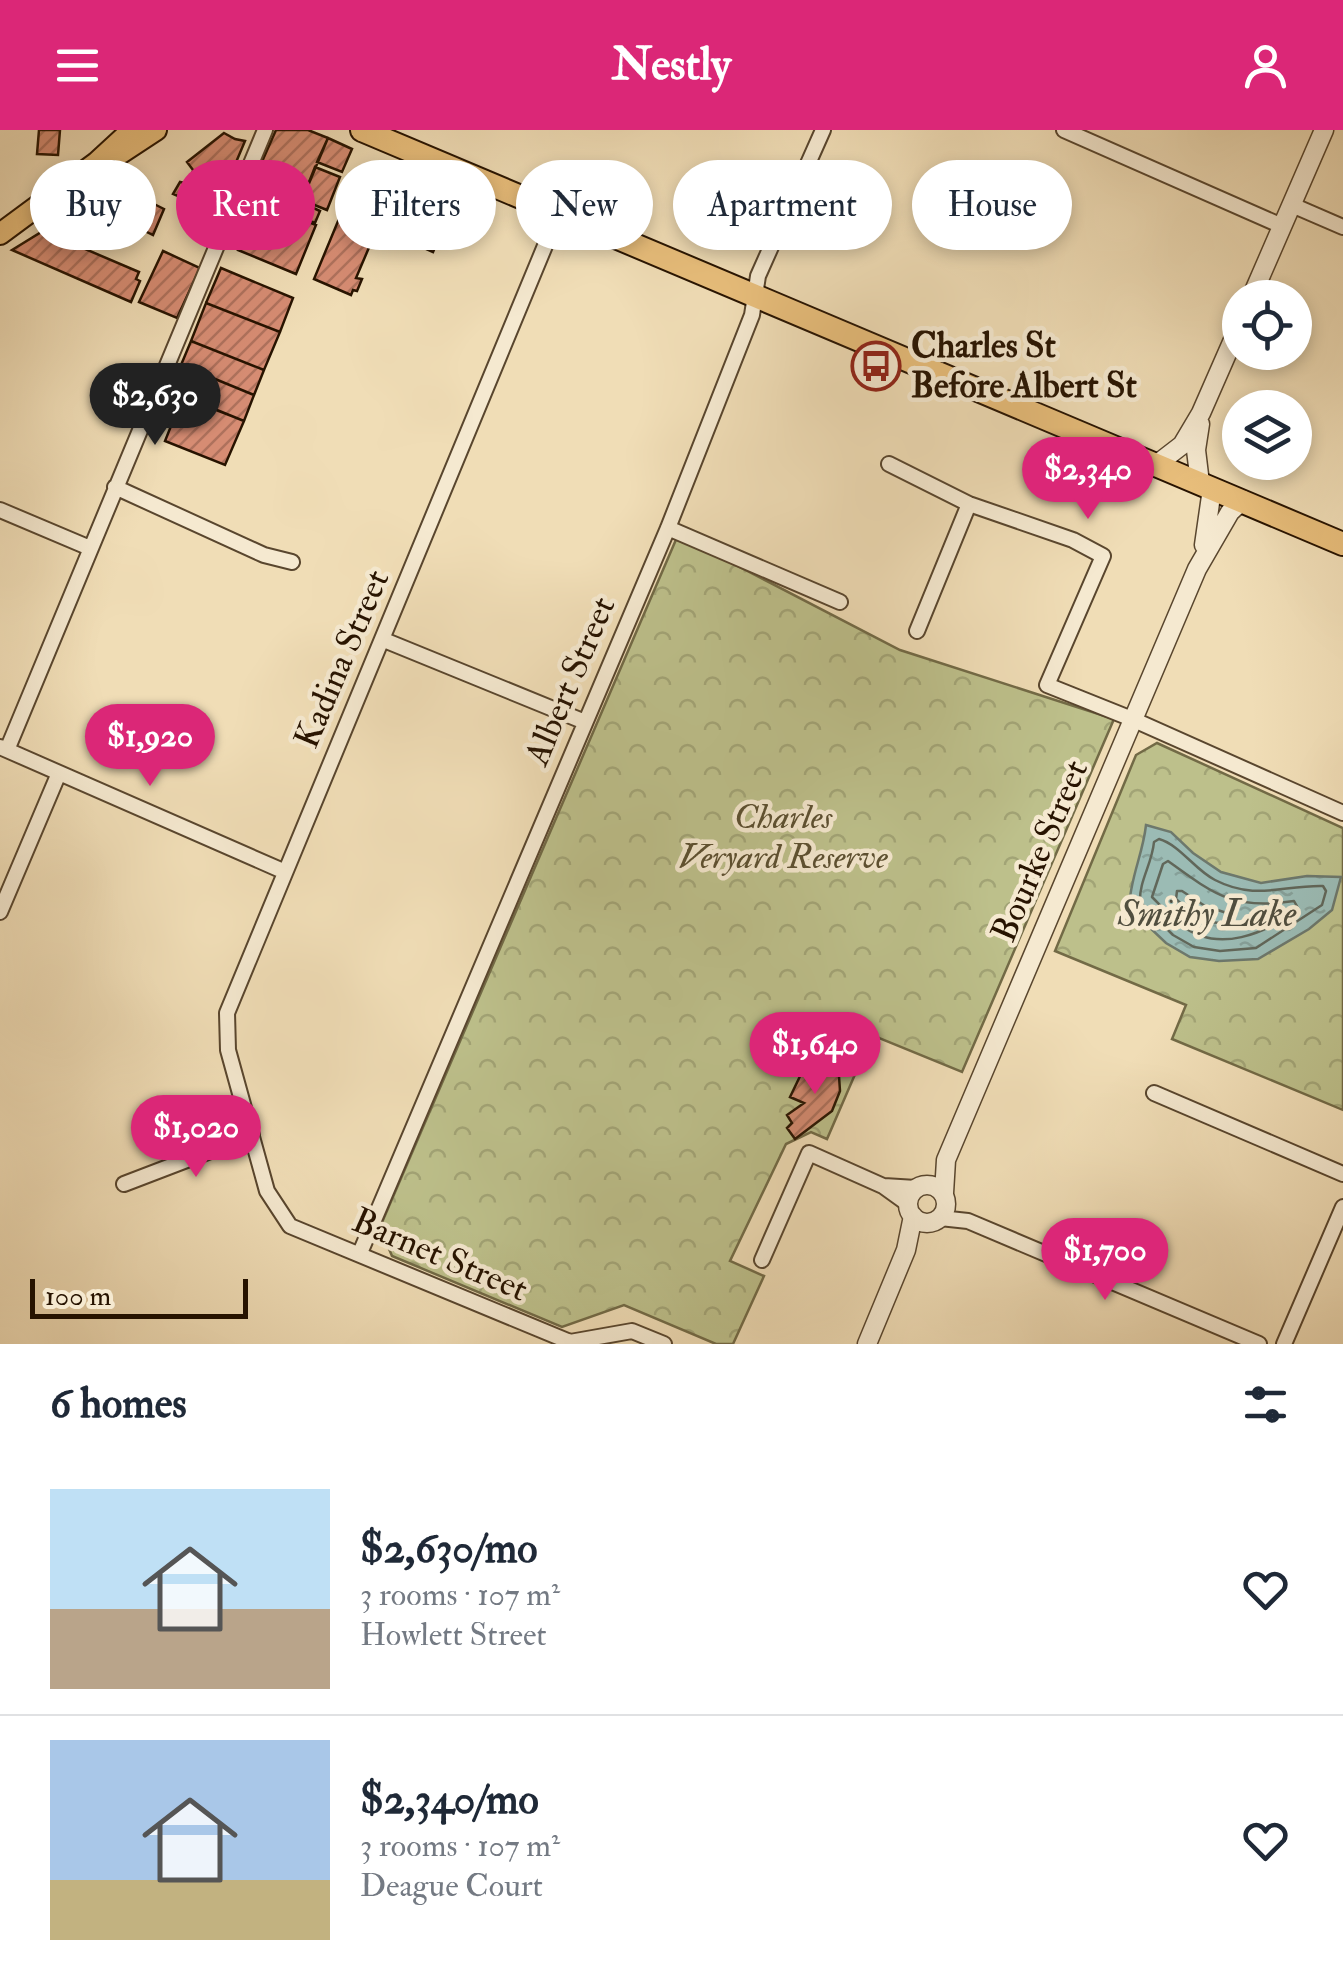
<!DOCTYPE html>
<meta charset="utf-8">
<style>
:root{--surface:#fff;--page:#f2f2f3;--text:#1f2937;--muted:#747a83;--line:#e0e1e3;--accent:#db2777}
body{margin:0;font-family:"IM FELL Double Pica",serif;background:var(--page);color:var(--text);height:100vh;display:flex;flex-direction:column;font-size:38px;white-space:nowrap}
*{box-sizing:border-box;margin:0}
p{font-size:32px;color:var(--muted)}
.icon{flex:none;width:55px;height:55px;fill:none;stroke:currentColor;stroke-width:2;stroke-linecap:round;stroke-linejoin:round}
.map{position:relative;height:1214px;overflow:hidden}
.sheet{display:flex;flex-direction:column;background:var(--surface);flex:1}
.sheet>*{flex:none}
.banner{position:absolute;left:30px;top:30px;width:1285px;height:90px;display:flex;gap:20px}
.tools{position:absolute;left:1222px;top:150px;display:grid;gap:20px}
.tools a{display:grid;place-items:center;width:90px;height:90px;border-radius:50%;background:var(--surface);box-shadow:0 5px 15px #0003;font-size:50px}
.scale{position:absolute;left:30px;bottom:25px;width:218px;box-sizing:border-box;padding-left:10px;border:5px solid #271300;border-top:0;font-size:28px;line-height:35px;white-space:nowrap;color:#271300;-webkit-text-stroke:8px #f5e9d0;paint-order:stroke}
.price{position:absolute;translate:-50% -85px;padding:0 22px;border-radius:35px;background:var(--accent);color:#fff;font-size:32px;line-height:65px;filter:drop-shadow(0 2px 5px #0008)}
.price::after{content:'';position:absolute;left:50%;top:60px;width:30px;height:22px;margin-left:-15px;background:inherit;clip-path:polygon(0 0,100% 0,50% 100%)}
.price.active{background:#222;color:#fff}
ul{padding:0;list-style:none}
li{display:flex;align-items:center;gap:30px;height:250px;padding:0 50px}
li+li{border-top:2px solid var(--line)}
li span{display:grid;place-items:center;flex:none;width:280px;height:200px;border-radius:0px;color:#555}
li>.icon{margin-inline-start:auto}
span .icon{width:120px;height:120px;fill:#fffc;stroke-width:1}
li b{font-size:42px}
h2{display:flex;justify-content:space-between;align-items:center;height:120px;padding:0 50px;font-size:42px}
.chip{padding:0 35px;border-radius:45px;background:var(--surface);box-shadow:0 5px 15px #0003;font-size:35px;line-height:90px}
.chip.active{background:var(--accent);color:#fff}
header{display:flex;justify-content:space-between;align-items:center;height:130px;padding:0 50px;background:var(--accent);color:#fff;font-size:45px;font-weight:700}
.map>svg:first-child{display:block}
</style>
<header><svg class="icon" aria-label="menu" viewBox="0 0 24 24"><path d="M4 6h16M4 12h16M4 18h16"/></svg>Nestly<svg class="icon" aria-label="person" viewBox="0 0 24 24"><circle cx="12" cy="8" r="4"/><path d="M4 21q1-7 8-7t8 7"/></svg></header>
<div class="map">
<svg width="1343" height="1214" viewBox="0 0 1343 1214">
<defs>
<pattern id="park-crowns" width="20" height="18" patternUnits="userSpaceOnUse" patternTransform="scale(2.5)"><rect width="20" height="18" fill="#bdc08b"/><path d="M2 6a3 3 0 1 1 6 0M12 15a3 3 0 1 1 6 0" fill="none" stroke="#a2a476"/></pattern>
<pattern id="water-ripples" width="26" height="14" patternUnits="userSpaceOnUse" patternTransform="scale(2.5)"><rect width="26" height="14" fill="#9bbbb4"/><path d="M2 4q2-2 4 0t4 0M15 11q2-2 4 0t4 0" fill="none" stroke="#86a099"/></pattern>
<pattern id="building-hatch" width="6" height="6" patternUnits="userSpaceOnUse" patternTransform="scale(2.5)"><rect width="6" height="6" fill="#d68c73"/><path d="M-1 1l2-2M0 6l6-6M5 7l2-2" fill="none" stroke="#ae715c"/></pattern>
</defs>
<rect width="100%" height="100%" fill="#f0ddb6"/>
<filter id="stains"><feTurbulence type="fractalNoise" baseFrequency=".002" numOctaves="4"/><feColorMatrix values="0 0 0 0 .2 0 0 0 0 .09 0 0 0 0 .02 0 0 0 .5 -.17"/></filter>
<radialGradient id="worn" r=".72"><stop offset=".6" stop-color="#630" stop-opacity="0"/><stop offset="1" stop-color="#630" stop-opacity=".3"/></radialGradient>
<path fill="url(#park-crowns)" stroke="#726a46" stroke-width="2.5" d="M678 405 900 520 1114 589 962 942 872 905 827 1009 811 1002 786 1014 730 1131 764 1146 733 1214H716L624 1175 562 1197 392 1126 380 1097Z
M1157 613 1343 698V980L1172 909 1186 875 1055 821 1136 625Z"/>
<path fill="url(#water-ripples)" stroke="#6d786c" stroke-width="2.5" d="M1146 695 1171 702 1193 723 1221 742 1261 753 1307 746 1341 747 1332 780 1309 799 1258 829 1219 831 1190 827 1166 813 1129 778C1130 748 1143 724 1146 695Z"/>
<g fill="none" stroke-linecap="round" stroke-linejoin="round">
<path stroke="#61675a" stroke-width="2.5" d="M1159 709C1180 715 1195 740 1215 750 1256 771 1282 755 1323 756L1326 761 1322 775 1256 818 1220 821 1194 817 1173 805 1140 772C1139 751 1152 734 1154 712Z
M1168 731C1215 765 1233 780 1294 771L1298 778C1266 804 1218 824 1181 795 1171 787 1161 776 1152 767L1163 734Z
M1177 761H1182L1205 776 1230 784 1232 790C1209 799 1192 785 1176 769Z"/>
</g>
<path fill="url(#building-hatch)" stroke="#271300" stroke-width="2.5" d="M39 0H60L58 25 37 24Z
M276 0H308L328 8 297 82 249 61Z
M224 3 235 9 245 11 215 82 173 64 180 52 189 54 193 40 187 32Z
M328 8 352 19 342 42 317 32Z
M377 33 391 46 395 37 412 44 396 79 351 60 359 38 364 39Z
M315 37 340 47 327 80 302 70Z
M411 47 456 67 433 122 386 101Z
M126 60 164 79 153 105 101 79Z
M351 60 396 79 388 99 379 94 356 148 362 149 357 161 353 160 351 165 314 149Z
M258 71 316 95 296 144 238 120Z
M307 75 320 81 315 93 301 88Z
M43 101 139 142 136 149 140 151 131 172 12 120Z
M163 121 200 138 177 188 139 172Z
M221 138 293 168 280 202 206 173Z
M206 173 280 202 264 240 191 211Z
M191 211 264 240 254 265 181 235Z
M183 243 198 249 201 243 254 265 244 291 175 264Z
M167 265 178 270 180 265 244 291 225 335 165 311 173 291 158 286Z
M838 931 840 961 832 981 795 1009 787 998 792 993 787 985 804 973 790 967 803 940 816 944 815 932Z"/>
<g fill="none" stroke-linecap="round" stroke-linejoin="round">
<g stroke="#59462e" stroke-width="18">
<path id="minor" d="M1064 0 1282 96
M1292 75 1343 97
M559 82 227 883 228 920 267 1061 290 1096 570 1212 632 1201 664 1214
M889 334 969 374 1073 410 1103 426 1047 555 1132 589 1343 683
M115 357 264 425 292 432
M0 380 90 418
M668 398 840 472
M917 501 969 374
M384 510 585 592
M0 617 283 741
M7 620 265 0
M0 782 59 643
M1154 963 1343 1044
M124 1054 252 1005
M884 1056 916 1058
M940 1088 968 1091 1259 1214
M360 1123 668 398 752 185 758 146 823 0
M762 1130 809 1023 883 1056 908 1074
M1284 1214 1343 1077"/>
</g>
<g stroke="#59462e" stroke-width="21">
<path id="tertiary" d="M1251 168 1324 0
M1200 294 1196 320 1200 353
M1156 335 1182 315 1201 283 1240 194
M1204 415 1212 359
M908 1074a19 19 0 1 1 38 0a19 19 0 1 1-38 0Z
M944 1063 946 1030 1197 439 1230 382 1243 370
M867 1214 906 1120 913 1086"/>
</g>
<g stroke="#271300" stroke-width="24">
<path id="primary" d="M121 23 156 0
M0 104 96 33 132 0"/>
</g>
<g stroke="#271300" stroke-width="26">
<path id="trunk" d="M362 0 1343 414"/>
</g>
<use href="#minor" stroke="#f5e9d0" stroke-width="14"/>
<use href="#tertiary" stroke="#f5e9d0" stroke-width="18"/>
<use href="#primary" stroke="#e8be7b" stroke-width="20"/>
<use href="#trunk" stroke="#e8be7b" stroke-width="22"/>
</g>
<defs>
<g id="bus-ring" transform="scale(2.5)"><circle r="9.5" fill="#f5e9d0" stroke="#8f2418" stroke-width="1.5"/><path d="M-5-6H5V4H4V6H2V4H-2V6H-4V4H-5ZM-3.5-4V0h7V-4ZM-3.5 1.2v1.5H-2V1.2ZM2 1.2v1.5H3.5V1.2Z" fill="#8f2418"/></g>
</defs>
<g fill-rule="evenodd">
<use href="#bus-ring" x="876" y="236"/>
</g>
<g text-anchor="middle" dominant-baseline="central" stroke-width="9" stroke-linejoin="round" paint-order="stroke">
<g font-size="35" font-weight="bold" fill="#271300" stroke="#f5e9d0" text-anchor="start">
<text x="911" y="216">Charles St<tspan x="911" dy="40">Before Albert St</tspan></text>
</g>
<g font-size="35" fill="#271300" stroke="#f5e9d0">
<text transform="translate(342 529) rotate(-67)">Kadina Street</text>
<text transform="translate(570 551) rotate(-67)">Albert Street</text>
<text transform="translate(1040 721) rotate(-67)">Bourke Street</text>
<text transform="translate(440 1125) rotate(23)">Barnet Street</text>
</g>
<g font-size="35" font-style="italic" fill="#5c5031" stroke="#f5e9d0">
<text x="783" y="687">Charles<tspan x="783" dy="40">Veryard Reserve</tspan></text>
</g>
<g font-size="38" font-style="italic" fill="#504e3f" stroke="#f5e9d0">
<text x="1207" y="784">Smithy Lake</text>
</g>
</g>
<rect width="100%" height="100%" filter="url(#stains)"/>
<rect width="100%" height="100%" fill="url(#worn)"/>
</svg>
<div class="tools">
<a><svg class="icon" aria-label="locate" viewBox="0 0 24 24"><circle cx="12" cy="12" r="6"/><path d="M12 2v4M12 18v4M2 12h4M18 12h4"/></svg></a>
<a><svg class="icon" aria-label="layers" viewBox="0 0 24 24"><path d="M12 4l9 5-9 5-9-5zM3 14l9 5 9-5"/></svg></a>
</div>
<div class="scale">100 m</div>
<b class="price active" style="left:155px;top:318px">$2,630</b>
<b class="price" style="left:1088px;top:392px">$2,340</b>
<b class="price" style="left:150px;top:659px">$1,920</b>
<b class="price" style="left:815px;top:967px">$1,640</b>
<b class="price" style="left:196px;top:1050px">$1,020</b>
<b class="price" style="left:1105px;top:1173px">$1,700</b>
<div class="banner">
<a class="chip">Buy</a>
<a class="chip active">Rent</a>
<a class="chip">Filters</a>
<a class="chip">New</a>
<a class="chip">Apartment</a>
<a class="chip">House</a>
</div>
</div>
<section class="sheet">
<h2>6 homes<svg class="icon" aria-label="filters" viewBox="0 0 24 24"><path d="M4 7h16M4 17h16"/><circle cx="9" cy="7" r="2"/><circle cx="15" cy="17" r="2"/></svg></h2>
<ul>
<li><span style="background:linear-gradient(#bfe0f5 60%,#b9a48a 0)"><svg class="icon" aria-label="home" viewBox="0 0 24 24"><path d="M3 11l9-7 9 7M6 9v11h12V9"/></svg></span><div><b>$2,630/mo</b><p>3 rooms · 107 m²</p><p>Howlett Street</p></div><svg class="icon" aria-label="heart" viewBox="0 0 24 24"><path d="M12 20l-8-8c-3-5 5-10 8-4 3-6 11-1 8 4z"/></svg></li>
<li><span style="background:linear-gradient(#a9c7e8 70%,#c2b280 0)"><svg class="icon" aria-label="home" viewBox="0 0 24 24"><path d="M3 11l9-7 9 7M6 9v11h12V9"/></svg></span><div><b>$2,340/mo</b><p>3 rooms · 107 m²</p><p>Deague Court</p></div><svg class="icon" aria-label="heart" viewBox="0 0 24 24"><path d="M12 20l-8-8c-3-5 5-10 8-4 3-6 11-1 8 4z"/></svg></li>
</ul>
</section>
